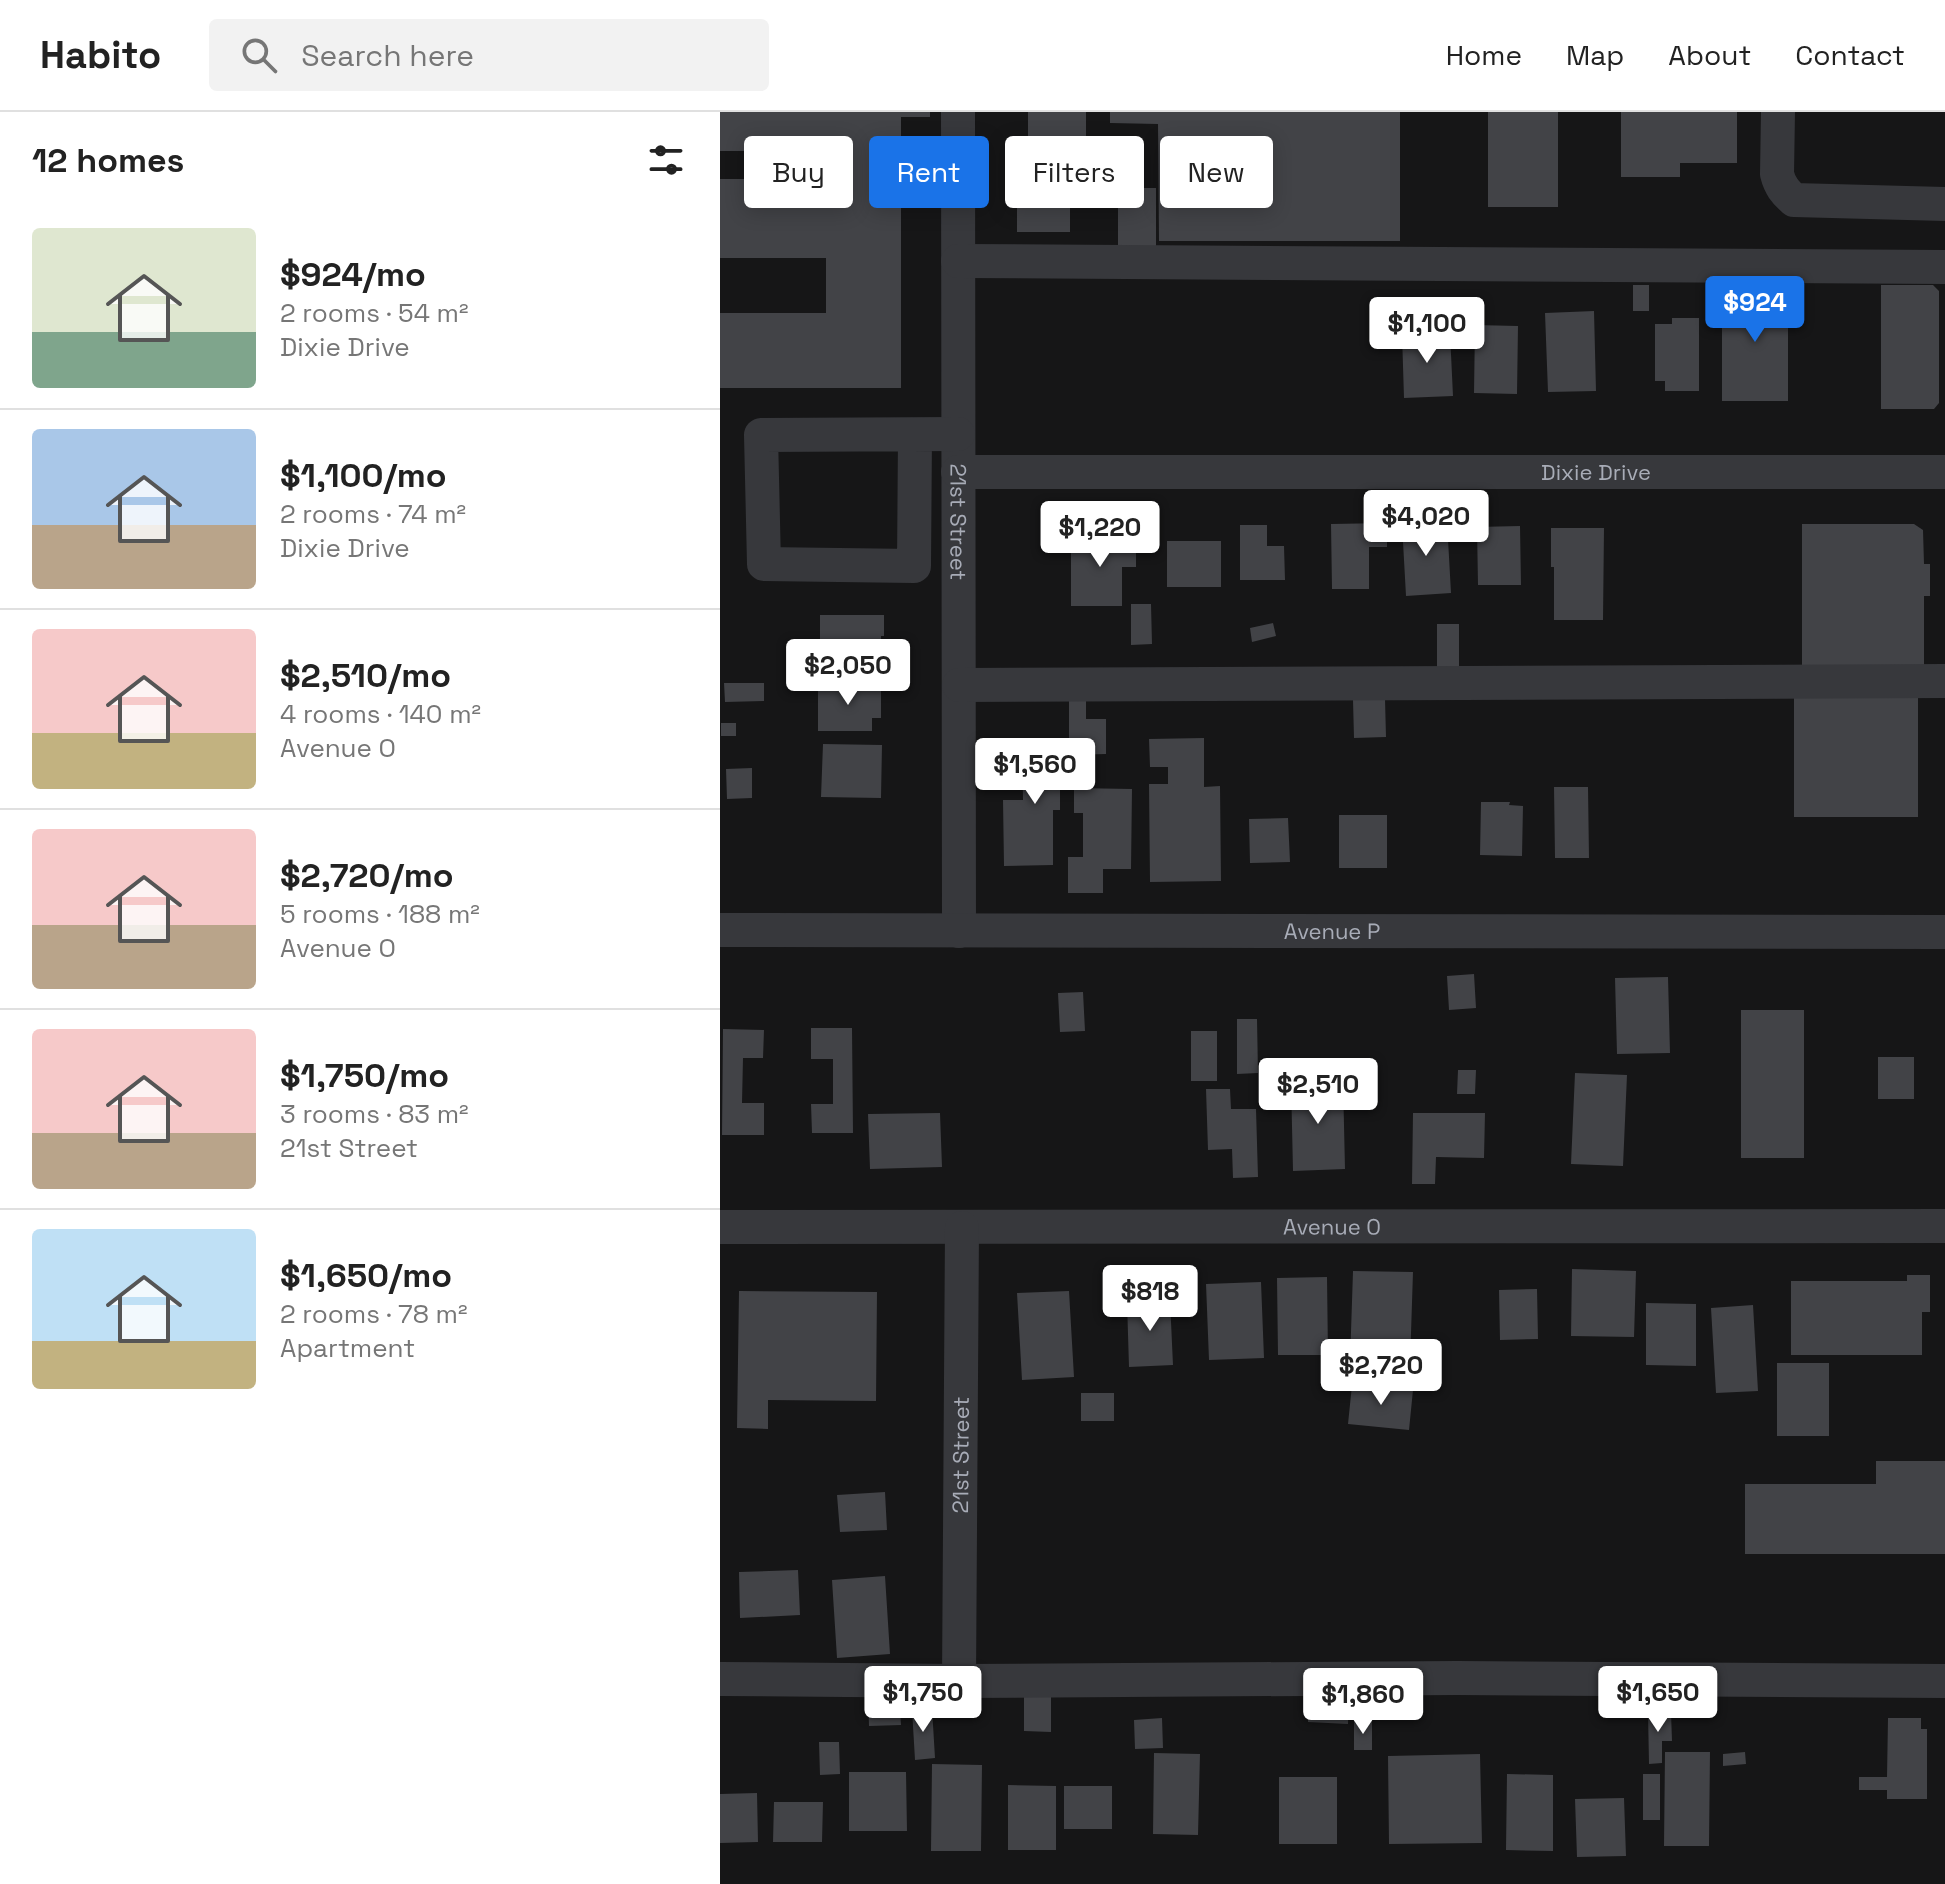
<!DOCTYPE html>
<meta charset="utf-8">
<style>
:root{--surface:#fff;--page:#f2f2f2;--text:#222;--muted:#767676;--line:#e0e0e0;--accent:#1a73e8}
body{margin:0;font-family:"Space Grotesk",sans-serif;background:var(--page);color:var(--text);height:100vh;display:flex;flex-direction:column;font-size:30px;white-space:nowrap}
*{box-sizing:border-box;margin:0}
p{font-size:26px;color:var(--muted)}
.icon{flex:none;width:44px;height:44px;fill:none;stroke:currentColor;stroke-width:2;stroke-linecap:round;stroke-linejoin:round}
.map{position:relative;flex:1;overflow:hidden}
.drawer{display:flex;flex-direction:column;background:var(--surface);width:720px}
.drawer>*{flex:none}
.banner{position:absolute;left:24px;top:24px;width:760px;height:72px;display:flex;gap:16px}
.price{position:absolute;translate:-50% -68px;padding:0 18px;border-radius:8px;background:#fff;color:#222;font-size:26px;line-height:52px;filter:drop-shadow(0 2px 4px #0008)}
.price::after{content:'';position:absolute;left:50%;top:48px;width:24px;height:18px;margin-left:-12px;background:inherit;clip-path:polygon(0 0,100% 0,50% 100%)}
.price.current{background:var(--accent);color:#fff}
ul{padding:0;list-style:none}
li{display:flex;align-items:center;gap:24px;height:200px;padding:0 32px}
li+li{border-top:2px solid var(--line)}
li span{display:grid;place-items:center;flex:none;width:224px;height:160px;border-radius:8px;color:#555}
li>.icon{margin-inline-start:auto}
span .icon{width:96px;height:96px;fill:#fffc;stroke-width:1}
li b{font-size:34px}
h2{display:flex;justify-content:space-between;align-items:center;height:96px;padding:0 32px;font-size:34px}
.tag{padding:0 28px;border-radius:8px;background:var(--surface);box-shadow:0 4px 20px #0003;font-size:28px;line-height:72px}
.tag.current{background:var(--accent);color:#fff}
header{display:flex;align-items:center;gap:48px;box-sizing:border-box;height:112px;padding:0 40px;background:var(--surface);border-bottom:2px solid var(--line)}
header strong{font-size:38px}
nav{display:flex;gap:44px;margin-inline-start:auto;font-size:28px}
.search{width:560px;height:72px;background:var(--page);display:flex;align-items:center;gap:20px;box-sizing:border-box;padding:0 28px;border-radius:8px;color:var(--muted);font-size:30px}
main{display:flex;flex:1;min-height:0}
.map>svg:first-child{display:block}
</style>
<header>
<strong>Habito</strong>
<div class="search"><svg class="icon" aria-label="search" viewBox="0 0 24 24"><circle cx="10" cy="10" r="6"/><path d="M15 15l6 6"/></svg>Search here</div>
<nav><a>Home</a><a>Map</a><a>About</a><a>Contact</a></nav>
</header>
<main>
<section class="drawer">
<h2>12 homes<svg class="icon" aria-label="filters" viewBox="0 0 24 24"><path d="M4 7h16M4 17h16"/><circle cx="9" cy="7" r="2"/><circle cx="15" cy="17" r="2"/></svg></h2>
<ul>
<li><span style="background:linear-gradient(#dfe7d0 65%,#7fa58c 0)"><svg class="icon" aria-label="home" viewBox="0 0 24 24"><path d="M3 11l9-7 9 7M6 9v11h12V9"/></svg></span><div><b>$924/mo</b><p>2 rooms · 54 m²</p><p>Dixie Drive</p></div></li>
<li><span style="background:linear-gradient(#a9c7e8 60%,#b9a48a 0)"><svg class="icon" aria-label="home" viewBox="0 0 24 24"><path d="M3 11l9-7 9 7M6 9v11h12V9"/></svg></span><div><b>$1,100/mo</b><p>2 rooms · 74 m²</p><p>Dixie Drive</p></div></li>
<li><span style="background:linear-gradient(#f6c9c9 65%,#c2b280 0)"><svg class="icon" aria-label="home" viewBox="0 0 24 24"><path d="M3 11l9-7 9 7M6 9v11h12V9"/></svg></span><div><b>$2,510/mo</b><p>4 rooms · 140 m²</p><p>Avenue O</p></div></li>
<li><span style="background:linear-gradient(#f6c9c9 60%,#b9a48a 0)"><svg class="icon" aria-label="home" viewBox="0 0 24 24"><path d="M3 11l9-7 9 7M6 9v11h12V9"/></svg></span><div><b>$2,720/mo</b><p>5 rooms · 188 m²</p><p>Avenue O</p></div></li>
<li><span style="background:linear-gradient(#f6c9c9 65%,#b9a48a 0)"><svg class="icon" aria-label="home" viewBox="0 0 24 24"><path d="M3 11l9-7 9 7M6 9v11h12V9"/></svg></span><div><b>$1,750/mo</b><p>3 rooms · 83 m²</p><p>21st Street</p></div></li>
<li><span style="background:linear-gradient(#bfe0f5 70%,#c2b280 0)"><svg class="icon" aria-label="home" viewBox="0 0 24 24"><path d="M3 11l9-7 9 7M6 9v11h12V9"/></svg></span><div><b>$1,650/mo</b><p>2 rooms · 78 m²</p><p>Apartment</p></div></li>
</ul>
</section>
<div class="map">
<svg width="1225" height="1772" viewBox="0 0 1225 1772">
<rect width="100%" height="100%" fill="#161617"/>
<path fill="#424347" d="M0 0H210V5H181V276H0V201H106V146H0V67H107V39H0Z
M308 0H366V49H350V120H297V74H308Z
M390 0H680V129H439L438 12 390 11Z
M768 0H838V95H768Z
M901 0H1017V51H960V65H901Z
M398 76H436V140H398Z
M913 173H929V199H913Z
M1161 173H1213L1219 179V291L1214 297H1161Z
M1002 174H1068V289H1002Z
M874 199 876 279 828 280 825 201Z
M952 206H979V279H945V269H935V212H952Z
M755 213 798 214 797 282 754 281Z
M730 221 733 284 684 286 682 222Z
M727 409 731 481 686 484 682 412Z
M667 411V435H649V477H612L611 412Z
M1082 412H1194L1203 418 1204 452H1210V484H1204V557H1082Z
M520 413H547V434H564L565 468H520Z
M800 414 801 473H758L757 415Z
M831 416H884L883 508H834V455H831Z
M351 424H402V429H416V455H402V494H351Z
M447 429H501V475H447Z
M411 492H431L432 532 411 533Z
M100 503H164V524H161V543H100Z
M553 511 556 524 532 530 530 516Z
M717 512H739V555L717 556Z
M4 571H44V589L5 590Z
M98 572H153V577H161V606H152V619H98Z
M1074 585H1198V705H1074Z
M366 586V607H386V642L349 643V587Z
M665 587 666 625 634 626 633 588Z
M1 611H16V624H1Z
M484 626V675L500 674 501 769 430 770 429 672H448V655H430L429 627Z
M344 629 345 670H340V698H333V753L284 754 283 688H303L302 630Z
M103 632 162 633 161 686 101 685Z
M32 656V686L7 687 6 657Z
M834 675H868L869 746H835Z
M354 676 412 677 411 757H383V781H348V745H363V701H354Z
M761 690H790L789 693 803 694 802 744 760 743Z
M619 703H667V756H619Z
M568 706 570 750 530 751 529 707Z
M754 862 756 896 729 898 727 864Z
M948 865 950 941 897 942 895 866Z
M363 880 365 919 340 920 338 881Z
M1021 898H1084V1046H1021Z
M517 907H537L538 961 517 962Z
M91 916H132L133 1021H92L91 992H113V947H91Z
M3 917 44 918 43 946H23L22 991H44V1023H2Z
M471 919H497V969H471Z
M1158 945H1194V987H1158Z
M738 958H756L755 982H737Z
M855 961 907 963 903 1054 851 1052Z
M623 969 625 1057 573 1059 571 970Z
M486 977H510L511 997H536L538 1065 513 1066 512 1037 488 1038Z
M220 1001 222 1055 150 1057 148 1002Z
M693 1001H765L764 1046 716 1045 715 1072H692Z
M852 1157 916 1159 914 1225 851 1224Z
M633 1159 693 1160 690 1252 630 1250Z
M1187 1163H1210V1200H1202V1243H1071V1169H1187Z
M607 1165 608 1243H558L557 1166Z
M541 1170 544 1246 489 1248 486 1172Z
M817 1177 818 1227 780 1228 779 1178Z
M19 1179 157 1180 156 1289 48 1288V1317L17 1316Z
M349 1179 354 1265 302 1268 297 1181Z
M450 1188 453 1253 409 1255 407 1189Z
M926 1191 976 1192V1254L926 1253Z
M1033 1193 1038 1279 996 1281 991 1196Z
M608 1249H623L624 1275 609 1276Z
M1057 1251H1109V1324H1057Z
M632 1273 693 1278 689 1318 628 1312Z
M361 1281H394V1309H361Z
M1156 1349H1225V1442H1025V1372H1156Z
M165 1380 167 1418 120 1420 117 1383Z
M78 1458 80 1503 20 1506 19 1460Z
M165 1464 170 1542 117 1546 112 1468Z
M590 1577 629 1579 628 1612 588 1610Z
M179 1582 181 1613 149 1614 148 1584Z
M304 1584H331V1620L304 1619Z
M212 1596 215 1646 195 1648 192 1597Z
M928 1600H951L952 1629H942V1651L929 1652Z
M442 1606 443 1636 415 1637 414 1608Z
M1168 1606H1201V1617H1207V1687H1167V1678H1139V1665H1167Z
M634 1609H652V1638H634Z
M99 1630H119L120 1662 100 1663Z
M945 1640H990L989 1734H944Z
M1025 1640 1026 1652 1003 1654V1642Z
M434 1641 480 1642 478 1723 433 1722Z
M760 1642 762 1731 669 1732 668 1644Z
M212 1652 262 1653 261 1739H211Z
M129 1660H186L187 1719H129Z
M787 1662 833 1663V1739L786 1738Z
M923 1662H940V1708H923Z
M559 1665H617V1732H559Z
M288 1673 336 1674V1738H288Z
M344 1674H392V1717H344Z
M37 1681 38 1730 0 1731V1682Z
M904 1686 906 1744 857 1745 855 1687Z
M54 1690H103L102 1730H53Z"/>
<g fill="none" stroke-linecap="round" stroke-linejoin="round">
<g stroke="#37383c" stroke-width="34">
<path id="s1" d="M238 0 239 819"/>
<path d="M1058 0 1057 62C1060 74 1065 80 1074 88L1225 92"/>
<path d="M238 149 1225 155"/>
<path d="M195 323 194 454 44 452 41 323 238 322"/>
<path id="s2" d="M238 360H1225"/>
<path d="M239 573 1225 569"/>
<path id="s3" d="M0 818 1225 820"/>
<path id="s4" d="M0 1115 1225 1114"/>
<path d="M0 1567 239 1569 737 1566 1225 1569"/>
<path id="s5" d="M239 1569 242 1116"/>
</g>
</g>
<g text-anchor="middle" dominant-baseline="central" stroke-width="8" stroke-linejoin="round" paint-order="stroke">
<g font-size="22" fill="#a8acb7" stroke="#111112">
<text stroke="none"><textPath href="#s2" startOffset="638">Dixie Drive</textPath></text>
<text stroke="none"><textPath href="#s1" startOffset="410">21st Street</textPath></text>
<text stroke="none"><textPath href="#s3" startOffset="612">Avenue P</textPath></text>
<text stroke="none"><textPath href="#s4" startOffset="612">Avenue O</textPath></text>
<text stroke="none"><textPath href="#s5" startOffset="226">21st Street</textPath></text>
</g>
</g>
</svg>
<b class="price current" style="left:1035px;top:232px">$924</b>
<b class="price" style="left:707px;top:253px">$1,100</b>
<b class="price" style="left:706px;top:446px">$4,020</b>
<b class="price" style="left:380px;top:457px">$1,220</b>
<b class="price" style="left:128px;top:595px">$2,050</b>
<b class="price" style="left:315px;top:694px">$1,560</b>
<b class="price" style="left:598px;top:1014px">$2,510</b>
<b class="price" style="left:430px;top:1221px">$818</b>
<b class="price" style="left:661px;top:1295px">$2,720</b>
<b class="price" style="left:203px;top:1622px">$1,750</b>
<b class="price" style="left:938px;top:1622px">$1,650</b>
<b class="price" style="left:643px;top:1624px">$1,860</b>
<div class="banner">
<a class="tag">Buy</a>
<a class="tag current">Rent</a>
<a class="tag">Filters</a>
<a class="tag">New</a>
</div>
</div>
</main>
